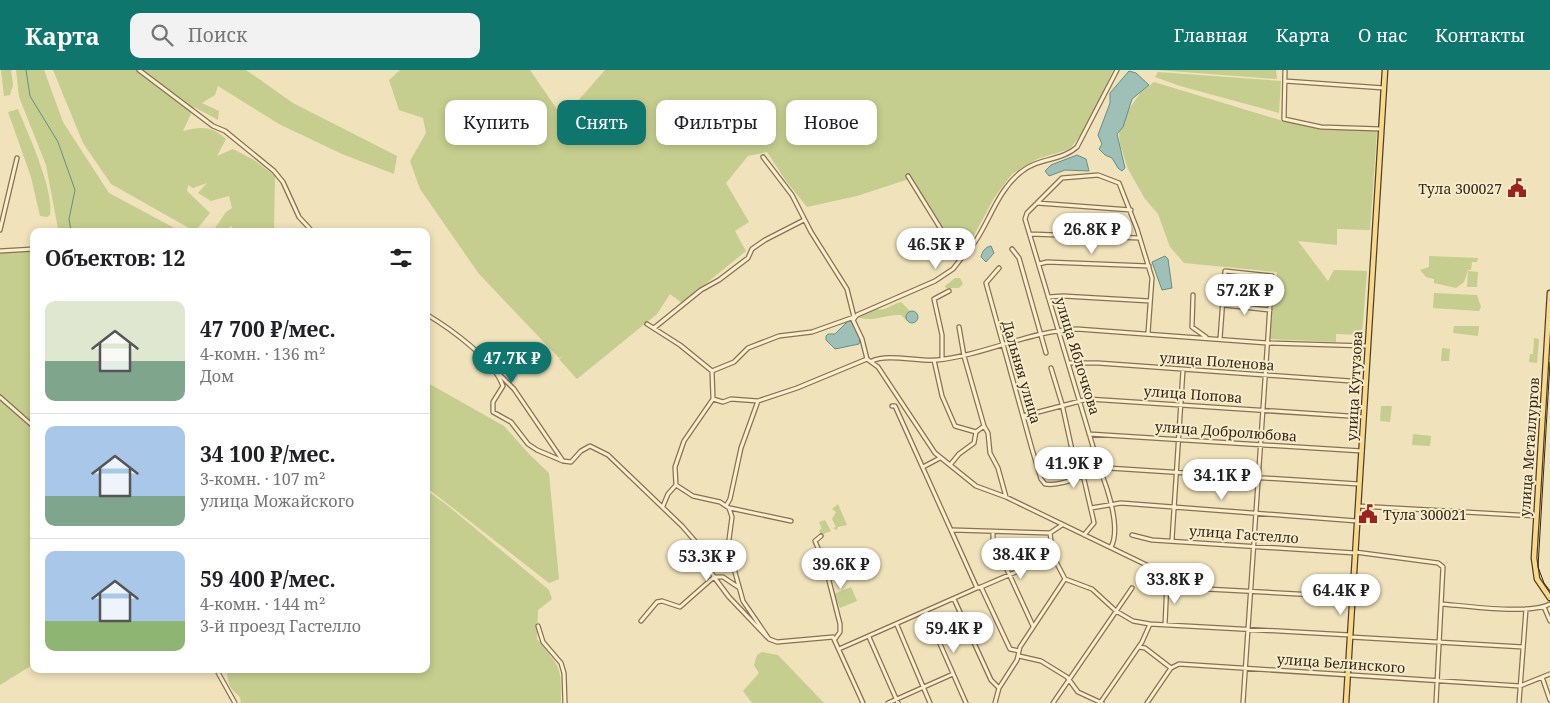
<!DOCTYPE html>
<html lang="ru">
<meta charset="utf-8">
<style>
:root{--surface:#fff;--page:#f2f2f2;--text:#202124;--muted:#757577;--line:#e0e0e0;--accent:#0f766e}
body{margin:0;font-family:"Noto Serif",serif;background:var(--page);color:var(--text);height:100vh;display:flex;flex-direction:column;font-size:19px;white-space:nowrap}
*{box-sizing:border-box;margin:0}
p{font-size:16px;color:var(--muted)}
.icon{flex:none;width:28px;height:28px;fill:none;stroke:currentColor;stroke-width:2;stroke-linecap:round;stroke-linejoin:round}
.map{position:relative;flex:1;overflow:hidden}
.panel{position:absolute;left:30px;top:158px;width:400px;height:445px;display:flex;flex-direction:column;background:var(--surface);border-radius:10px;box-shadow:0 2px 8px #0003}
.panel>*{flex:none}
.top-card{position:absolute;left:445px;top:30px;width:475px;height:45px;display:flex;gap:10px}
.price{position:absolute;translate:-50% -42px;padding:0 11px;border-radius:18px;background:#fff;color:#222;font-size:16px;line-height:32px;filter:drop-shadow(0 1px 2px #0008)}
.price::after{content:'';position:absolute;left:50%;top:30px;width:15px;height:11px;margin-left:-8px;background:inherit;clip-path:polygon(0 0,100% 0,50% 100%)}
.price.on{background:var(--accent);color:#fff}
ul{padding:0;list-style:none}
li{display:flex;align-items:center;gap:15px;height:125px;padding:0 15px}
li+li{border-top:1px solid var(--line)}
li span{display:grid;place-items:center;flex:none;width:140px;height:100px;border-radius:10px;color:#555}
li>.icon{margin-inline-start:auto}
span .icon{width:60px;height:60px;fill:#fffc;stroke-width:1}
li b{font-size:21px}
h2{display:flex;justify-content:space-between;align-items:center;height:60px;padding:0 15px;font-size:21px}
.pill{padding:0 18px;border-radius:10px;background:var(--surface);box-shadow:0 2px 8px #0003;font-size:18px;line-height:45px}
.pill.on{background:var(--accent);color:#fff}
header{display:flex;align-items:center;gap:30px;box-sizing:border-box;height:70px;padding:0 25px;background:var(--accent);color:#fff}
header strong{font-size:24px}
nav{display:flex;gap:28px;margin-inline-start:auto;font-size:18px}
.search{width:350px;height:45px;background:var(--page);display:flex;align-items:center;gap:12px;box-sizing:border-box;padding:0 18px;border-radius:10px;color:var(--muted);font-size:19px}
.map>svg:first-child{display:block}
</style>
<header>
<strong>Карта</strong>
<div class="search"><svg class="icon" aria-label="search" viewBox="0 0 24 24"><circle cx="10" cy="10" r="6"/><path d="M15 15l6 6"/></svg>Поиск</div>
<nav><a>Главная</a><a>Карта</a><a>О нас</a><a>Контакты</a></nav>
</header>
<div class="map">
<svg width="1550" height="633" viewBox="0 0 1550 633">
<rect width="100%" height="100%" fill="#f0e2ba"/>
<path fill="#c5ce8e" d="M1 0H11L13 15 10 25 4 26Z
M16 0H44L63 52 109 123 180 161 58 159 46 95 19 27Z
M53 0H246L293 33 397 86 394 104 342 84 279 54 218 16 215 25 202 33 219 41 218 50 194 37 183 61C202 56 212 56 226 69L217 86 233 79 254 90 275 106 274 161H236L231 156 225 161H213L226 142 232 138 229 126 211 131 198 123 207 113 193 118 188 115 187 121 210 143 197 159 189 158 111 114 83 73Z
M400 0H530L563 48 605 0H1113L1088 55 1070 79 1037 89 1012 104 994 128 971 171 957 187 912 108 857 126 807 137 786 111 767 82 748 86 726 113 749 152 735 161 746 181 682 233 670 224 657 244 577 309 559 289 563 286 559 288 479 204 420 119 410 91 426 63 423 48 399 40 389 10Z
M1157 0H1276L1277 9Z
M1158 2 1281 11 1279 43 1180 16 1155 7Z
M1154 12 1283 51 1323 58 1377 61 1370 160 1337 159V175L1298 171 1328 211 1334 200 1367 201 1362 265 1336 264V272L1269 269 1277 202 1184 193 1170 177 1158 144 1145 129 1128 99 1120 74 1119 63 1127 42 1141 22Z
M18 39C28 64 54 119 50 145L47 147 40 146 31 107 8 42Z
M34 179V594L0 615V181Z
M1429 186 1478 188 1477 192H1472L1471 200H1468L1464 212 1456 218 1434 213V209L1426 207 1420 200 1429 197Z
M1468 201 1478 202 1477 217H1467Z
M955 208H960L963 214 959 218H946L945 216Z
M1434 223 1477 225 1481 237 1479 241 1433 238Z
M901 232 910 241 906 246 907 251 901 245C886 244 872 253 857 247L858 245 874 238C884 243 892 234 901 232Z
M1454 256H1479L1478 266 1453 263Z
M1534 268 1539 269 1537 293 1529 292 1530 284H1533Z
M1442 278 1450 279 1449 291H1441Z
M426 312 504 356 529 384 549 403 559 509 549 513 426 417Z
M1381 336H1392L1390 352 1380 351Z
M1413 364 1431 366 1430 376 1412 375Z
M426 420 447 435 549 520 552 529 538 540 537 569C561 599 561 594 561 633H241L240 627C229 617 229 617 227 603H221L219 599H426Z
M838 434 847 455 838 457 837 460 833 458 836 457 832 449 836 442 832 439Z
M825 450 831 461 821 465 819 460 822 459 819 452Z
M851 517 857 531 840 538 834 524Z
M762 582 778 585 824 633H752L743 621 759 603 754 595 757 585Z"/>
<path fill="#9fc0b7" stroke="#668e85" d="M1129 1 1136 3 1149 15 1132 29 1123 57 1117 64 1125 98 1122 101 1118 98 1112 88 1105 85 1099 79 1102 74 1098 65 1110 33V23Z
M1077 85 1086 89 1089 101 1065 100 1049 106 1045 101 1051 95Z
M991 176 994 183 986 192 981 187C982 182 985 177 991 176Z
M1165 186 1168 189 1172 218 1162 220 1152 192Z
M906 247a6 6 0 1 1 12 0a6 6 0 1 1-12 0Z
M848 251H851L860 268 859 274 835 279 826 270V266L828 264H835Z"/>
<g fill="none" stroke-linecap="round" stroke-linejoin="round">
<path stroke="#668e85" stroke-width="1" d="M26 0 30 26 58 72 75 120 69 149 71 161"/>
<g stroke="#877153" stroke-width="5.5">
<path id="minor" d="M139 0 213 56 225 61 274 101 283 112 299 147 312 161
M1285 1 1284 49 1321 57 1381 59
M1285 11 1384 18
M908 106 960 190 953 199 935 211 857 245 853 250 862 269 867 289 878 297 935 383 976 416 1006 427 1190 516 1206 519 1352 527
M1037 133 1131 140
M0 160 17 88
M1030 164 1139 168
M1012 179 1019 188 1046 283
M0 181 34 179
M960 190C964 184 970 179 975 172 990 150 998 120 1021 102 1037 88 1062 91 1077 77L1117 0
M1039 194 1047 192 1149 196
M999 198 986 213 1032 379 1041 409 1045 414C1064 417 1088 402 1108 398L1359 414
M1193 225 1192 257 1206 267
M1048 227 1063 226 1150 231
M1223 235 1270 240
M426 244C451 259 493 289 503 316L493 332V342L511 352 528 374 537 380 563 391 571 392 581 381 590 376 608 385 682 456 695 471 714 507 729 527 767 567
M647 254 680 275 712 301 713 329 684 371 675 397 676 415 693 426 720 432 729 438 732 447 728 477 743 531 769 569 777 572 833 567 863 633
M959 257 964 286 984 356 988 363 990 383 998 398 1006 427
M654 258 701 220 719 210 748 188 752 179 765 170 804 150
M1220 269 1225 201 1272 206 1243 633
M942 289V265L934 229 949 221
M934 290 942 326 955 356 976 362 984 356
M872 291C887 283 919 292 937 290 985 285 1029 261 1077 259L1267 273 1367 276
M1068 293H1098L1365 312
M1051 298 1062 334 1074 389 1083 405 1093 448 1094 453 1084 465
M712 301 734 292 748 278 779 266 812 262 854 247 847 219 811 162 792 125 763 87
M497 302 514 319 563 391
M0 327 34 357
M713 329 723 332 731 329 758 331 797 318 867 289
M892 336H895L977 518 981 517 1010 579 1019 581
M1023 346 1088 329 1364 347
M1089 364 1362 381
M950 395 959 384 974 373 976 362
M923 397 940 388
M663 436 668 424 676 415
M726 436 730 429 741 378 758 331
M1358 436 1536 446
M730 438 791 451
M1091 438 1121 433 1357 451
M953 460 1050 463 1062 455
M993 463V469L1033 556
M1050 463 1053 486 1065 509 1092 519 1116 541 1133 551 1150 554
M1132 465 1152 470 1355 483
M821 466 815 471 825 495 840 554V562L835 569
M1172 470 1183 300
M1111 477C1121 459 1108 419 1100 400L1025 149 1027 143 1062 108 1098 105 1119 113 1137 159 1152 208 1148 263
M1355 482 1438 493 1443 497 1436 633
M981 517 1053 486
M954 529 991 610 999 618
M1442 534C1466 536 1530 545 1550 534
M1544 537 1550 551
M926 542 966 633
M641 551 657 532 662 531 680 537 714 507H723L738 517
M897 555 930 633
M1165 555 1167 511 1173 508
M538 556 543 572 561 593 564 603 565 633
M869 567 898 633
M1350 567 1523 577
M1139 577 1145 578 1171 598
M839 579 977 518
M1019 586 1041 591 1067 607 1078 622 1102 633
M216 599 235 633
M1542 607 1550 630
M888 633 953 604
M995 633 999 618 1017 590 1020 577 1065 509
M1053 633 1132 518
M1100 633 1142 572 1150 554 1350 565
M1147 633 1171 598 1179 594 1520 616 1550 604
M1519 633 1526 539"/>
</g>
<g stroke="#543e29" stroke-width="7">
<path id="major" d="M1550 223 1534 488 1537 509 1550 528
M1346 633 1385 0"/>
</g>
<use href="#minor" stroke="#fbefcd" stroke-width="3"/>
<use href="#major" stroke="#f8da8d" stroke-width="4.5"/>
<path stroke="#352819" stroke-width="1" d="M1550 292 1538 497 1544 513 1550 521"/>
</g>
<defs>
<g id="civic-bare" transform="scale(1.5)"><path d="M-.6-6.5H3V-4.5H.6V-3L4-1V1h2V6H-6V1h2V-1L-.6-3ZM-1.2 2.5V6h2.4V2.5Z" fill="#9a2320" stroke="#f7ecca" stroke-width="2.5" paint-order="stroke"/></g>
</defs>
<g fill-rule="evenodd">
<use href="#civic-bare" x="1517" y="118"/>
<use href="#civic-bare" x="1368" y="444"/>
</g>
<g text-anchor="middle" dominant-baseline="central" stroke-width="4" stroke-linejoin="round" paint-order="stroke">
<g font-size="14" fill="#352819" stroke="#f7ecca" text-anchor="end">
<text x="1502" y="118">Тула 300027</text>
<text x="1383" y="444" text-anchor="start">Тула 300021</text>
</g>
<g font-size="14" fill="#352819" stroke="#f7ecca">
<text transform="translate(1078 286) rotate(73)">улица Яблочкова</text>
<text transform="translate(1217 291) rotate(4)">улица Поленова</text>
<text transform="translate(1022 302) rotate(74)">Дальняя улица</text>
<text transform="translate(1354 316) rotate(-87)">улица Кутузова</text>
<text transform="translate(1193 324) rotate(4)">улица Попова</text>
<text transform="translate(1226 361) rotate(4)">улица Добролюбова</text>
<text transform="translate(1529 377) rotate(-86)">улица Металлургов</text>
<text transform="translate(1244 464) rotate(4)">улица Гастелло</text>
<text transform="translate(1341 593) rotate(4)">улица Белинского</text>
</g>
</g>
</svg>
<b class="price" style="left:1092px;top:185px">26.8K ₽</b>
<b class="price" style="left:936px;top:200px">46.5K ₽</b>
<b class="price" style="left:1245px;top:246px">57.2K ₽</b>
<b class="price on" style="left:512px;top:314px">47.7K ₽</b>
<b class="price" style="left:1074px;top:419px">41.9K ₽</b>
<b class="price" style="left:1222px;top:431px">34.1K ₽</b>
<b class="price" style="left:1021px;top:510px">38.4K ₽</b>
<b class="price" style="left:707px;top:512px">53.3K ₽</b>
<b class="price" style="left:841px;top:520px">39.6K ₽</b>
<b class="price" style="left:1175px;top:535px">33.8K ₽</b>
<b class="price" style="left:1341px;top:546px">64.4K ₽</b>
<b class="price" style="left:954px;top:584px">59.4K ₽</b>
<div class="top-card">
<a class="pill">Купить</a>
<a class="pill on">Снять</a>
<a class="pill">Фильтры</a>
<a class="pill">Новое</a>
</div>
<section class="panel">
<h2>Объектов: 12<svg class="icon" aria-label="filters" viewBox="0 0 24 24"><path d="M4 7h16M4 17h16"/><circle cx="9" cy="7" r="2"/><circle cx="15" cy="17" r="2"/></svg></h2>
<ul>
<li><span style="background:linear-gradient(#dfe7d0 60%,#7fa58c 0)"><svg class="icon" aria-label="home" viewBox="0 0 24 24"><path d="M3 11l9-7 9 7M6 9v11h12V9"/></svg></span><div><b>47 700 ₽/мес.</b><p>4-комн. · 136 m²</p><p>Дом</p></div></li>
<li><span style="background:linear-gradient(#a9c7e8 70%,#7fa58c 0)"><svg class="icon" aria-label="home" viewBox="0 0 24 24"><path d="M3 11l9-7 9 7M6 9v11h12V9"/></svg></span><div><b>34 100 ₽/мес.</b><p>3-комн. · 107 m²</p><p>улица Можайского</p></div></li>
<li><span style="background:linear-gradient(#a9c7e8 70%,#8fb573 0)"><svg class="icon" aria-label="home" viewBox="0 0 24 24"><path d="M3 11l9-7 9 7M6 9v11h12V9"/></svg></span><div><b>59 400 ₽/мес.</b><p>4-комн. · 144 m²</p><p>3-й проезд Гастелло</p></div></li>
</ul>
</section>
</div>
